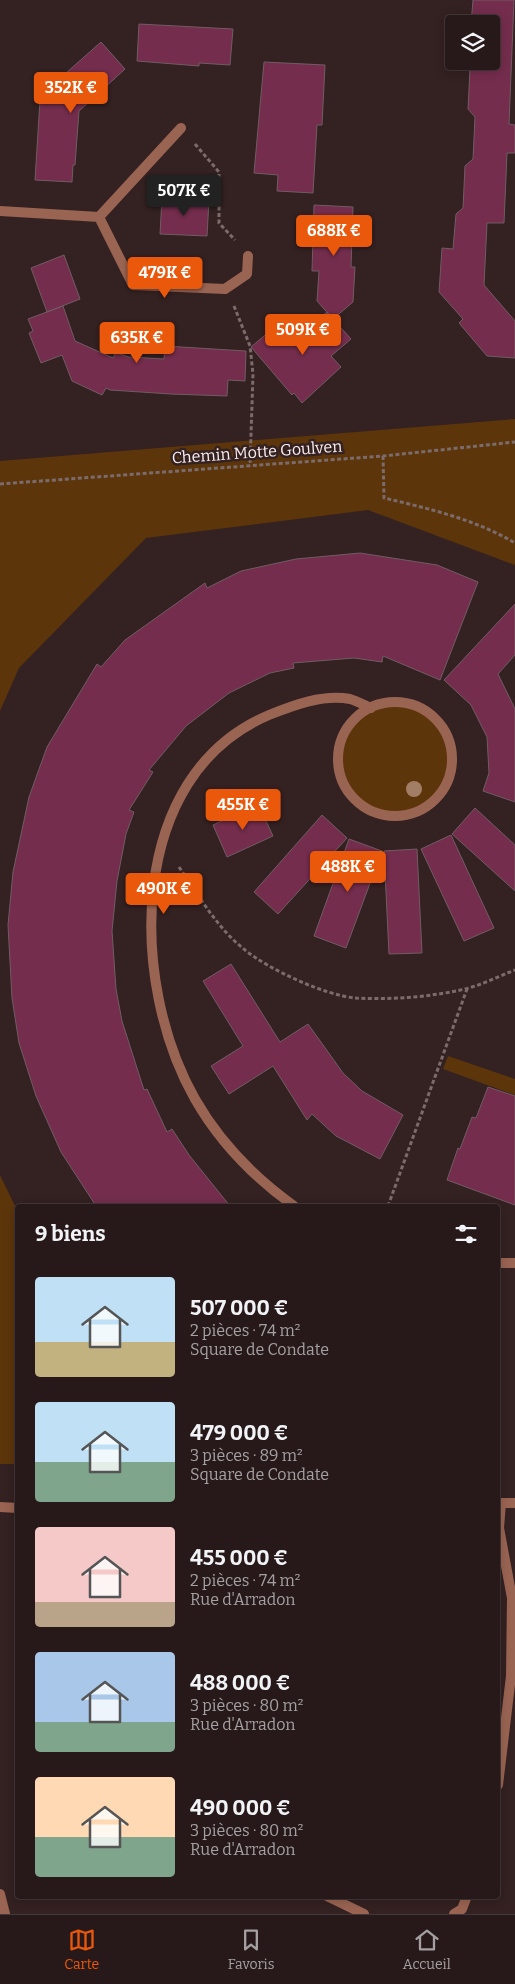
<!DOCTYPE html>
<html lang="fr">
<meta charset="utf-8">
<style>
:root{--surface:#27191a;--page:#332627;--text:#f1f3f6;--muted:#a4a0a2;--line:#433839;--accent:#ea580c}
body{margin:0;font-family:Bitter,serif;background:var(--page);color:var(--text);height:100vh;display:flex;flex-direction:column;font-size:19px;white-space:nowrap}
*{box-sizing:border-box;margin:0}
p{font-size:16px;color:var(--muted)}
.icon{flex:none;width:28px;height:28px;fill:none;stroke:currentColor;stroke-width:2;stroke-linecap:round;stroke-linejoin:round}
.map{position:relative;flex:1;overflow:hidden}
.drawer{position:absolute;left:15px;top:1204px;width:485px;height:695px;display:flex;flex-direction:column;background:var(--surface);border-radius:5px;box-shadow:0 2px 12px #0003,0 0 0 1px var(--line)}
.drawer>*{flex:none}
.fabs{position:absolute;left:445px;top:15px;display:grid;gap:10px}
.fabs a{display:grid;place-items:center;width:55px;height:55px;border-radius:5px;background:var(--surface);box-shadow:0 2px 12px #0003,0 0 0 1px var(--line);font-size:25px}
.price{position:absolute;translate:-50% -42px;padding:0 11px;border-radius:5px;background:var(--accent);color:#fff;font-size:16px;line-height:32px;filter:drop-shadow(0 1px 2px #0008)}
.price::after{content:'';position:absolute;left:50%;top:30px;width:15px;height:11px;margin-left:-8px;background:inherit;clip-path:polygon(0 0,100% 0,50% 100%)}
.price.active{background:#222;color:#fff}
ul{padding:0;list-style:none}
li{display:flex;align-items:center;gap:15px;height:125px;padding:0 20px}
li span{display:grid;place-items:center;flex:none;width:140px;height:100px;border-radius:5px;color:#555}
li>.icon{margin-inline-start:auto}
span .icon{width:60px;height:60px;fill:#fffc;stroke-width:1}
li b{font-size:21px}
h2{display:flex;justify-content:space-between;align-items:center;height:60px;padding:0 20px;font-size:21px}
.tabs{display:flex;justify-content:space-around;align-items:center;height:70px;border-top:1px solid var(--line);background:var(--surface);font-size:14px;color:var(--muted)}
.tabs a{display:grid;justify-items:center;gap:2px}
.tabs .active{color:var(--accent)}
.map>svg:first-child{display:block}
</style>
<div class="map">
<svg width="515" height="1914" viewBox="0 0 515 1914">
<rect width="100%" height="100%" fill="#342122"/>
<path fill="#5c350b" d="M515 419V565L368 510 146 538 19 668 0 711V461Z
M338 759a57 57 0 1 1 114 0a57 57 0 1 1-114 0Z
M448 1056 515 1079V1095L443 1069Z
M0 1175 17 1210V1464H0Z"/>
<path fill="#742d4d" stroke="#715c63" d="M473 0H514L509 124 515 125V153H507L504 223H487L484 285 515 321V358L487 356 459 323 463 319 439 292 442 248 453 249 456 214 463 208 465 166 473 159 475 117 468 109 470 69 468 61H491V24H471Z
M139 24 233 29 230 65 199 63V66L137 61Z
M101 42 125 69 79 111 75 165H73L72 182 35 180 40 100 65 101 66 73Z
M264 62 325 65 322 125H317L313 193 277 191 278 175 254 173Z
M162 198 209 200 207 236 160 234Z
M314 205 353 207 351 267H355L353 302 333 319 317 301 319 271H312Z
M64 255 80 299 47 312 31 268Z
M63 306 75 341 113 358 116 352 128 357 164 359 165 346 246 351 245 381 228 380 227 396 171 394 110 390 106 388 102 395 72 381 62 355 41 363 29 333 33 331 28 319Z
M327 312 351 339 331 356 341 367 302 403 294 393 292 395 251 347 277 325 291 342Z
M360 553 437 565 478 582 440 680 383 656 382 662 354 658 293 663 294 668 270 673 229 693 186 726 149 770 153 772 129 810 134 812 126 834 117 881 112 931 116 989 122 1021 144 1090 147 1089 167 1132 172 1129 189 1155 230 1206H96L61 1152 36 1096 19 1043 12 998 8 925 13 872 29 797 47 747 97 664 101 667 125 640 205 583 207 588 241 571 296 559Z
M515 604V655L498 674 515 709V802L483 791 489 773 487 737 471 705 444 680Z
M258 804 273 836 227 857 213 825Z
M475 808 515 845V891L452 834Z
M322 815 347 838 278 914 254 892Z
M451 835 494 928 464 941 421 849Z
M349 839 382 851 346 948 314 936Z
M417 849 422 953 389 954 384 851Z
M231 964 280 1042 308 1024 343 1073 362 1091 403 1115 380 1159 336 1136 312 1114 307 1120 273 1066 229 1094 211 1066 243 1046 203 981Z
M488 1087 515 1096V1205L447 1180 458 1148 460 1149 472 1117 476 1118Z"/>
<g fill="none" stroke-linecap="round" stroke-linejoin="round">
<path stroke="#7c6b6b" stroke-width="3" stroke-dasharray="4 2.5" stroke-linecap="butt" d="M195 144 219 172V223L235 240
M234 306 250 346 253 374 250 465
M383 456 384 498C427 508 477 520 515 543
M0 484 383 456 515 442
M179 867C199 896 217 928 245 950 268 969 326 996 356 998 392 1000 430 997 465 989 482 985 499 976 515 970
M388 1206 467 989"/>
<path stroke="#9a6452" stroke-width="10" d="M0 211 99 217
M99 217 133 285 225 289 247 274 248 256
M99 217 181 128
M338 759a57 57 0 1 1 114 0a57 57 0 1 1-114 0Z
M294 1206C255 1178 219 1141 195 1099 129 983 126 775 269 715 294 705 323 694 350 699 357 701 364 705 371 708
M498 1263H515
M498 1503H515
M0 1507 18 1508
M498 1785 511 1676 512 1598 499 1528 501 1503
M327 1896 364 1914
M454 1914 462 1909 467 1896"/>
<path stroke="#9a6452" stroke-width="10" d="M0 1894 5 1914"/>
</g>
<circle fill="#a37e66" cx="414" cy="789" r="8"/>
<g text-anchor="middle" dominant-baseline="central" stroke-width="5" stroke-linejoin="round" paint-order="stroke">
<g font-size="16" fill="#fbeeee" stroke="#342122">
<text transform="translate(257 452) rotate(-4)">Chemin Motte Goulven</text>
</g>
</g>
</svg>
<div class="fabs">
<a><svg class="icon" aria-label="layers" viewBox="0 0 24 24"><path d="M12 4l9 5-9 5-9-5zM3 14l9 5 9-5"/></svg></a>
</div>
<b class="price" style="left:71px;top:114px">352K €</b>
<b class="price active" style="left:184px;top:217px">507K €</b>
<b class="price" style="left:334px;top:257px">688K €</b>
<b class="price" style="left:165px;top:299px">479K €</b>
<b class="price" style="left:303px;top:356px">509K €</b>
<b class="price" style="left:137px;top:364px">635K €</b>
<b class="price" style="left:243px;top:831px">455K €</b>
<b class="price" style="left:348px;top:893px">488K €</b>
<b class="price" style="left:164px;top:915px">490K €</b>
<section class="drawer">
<h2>9 biens<svg class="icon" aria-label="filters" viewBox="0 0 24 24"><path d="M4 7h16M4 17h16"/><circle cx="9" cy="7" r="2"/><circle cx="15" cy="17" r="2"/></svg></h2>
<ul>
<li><span style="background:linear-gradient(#bfe0f5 65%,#c2b280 0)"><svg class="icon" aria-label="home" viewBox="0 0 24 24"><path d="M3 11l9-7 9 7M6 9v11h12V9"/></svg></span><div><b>507 000 €</b><p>2 pièces · 74 m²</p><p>Square de Condate</p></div></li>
<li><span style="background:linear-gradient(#bfe0f5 60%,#7fa58c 0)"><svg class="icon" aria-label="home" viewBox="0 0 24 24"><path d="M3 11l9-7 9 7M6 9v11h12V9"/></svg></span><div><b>479 000 €</b><p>3 pièces · 89 m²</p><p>Square de Condate</p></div></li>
<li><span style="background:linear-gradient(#f6c9c9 75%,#b9a48a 0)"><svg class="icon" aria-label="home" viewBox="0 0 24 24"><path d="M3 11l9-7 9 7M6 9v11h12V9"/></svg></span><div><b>455 000 €</b><p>2 pièces · 74 m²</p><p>Rue d'Arradon</p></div></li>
<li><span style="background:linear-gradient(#a9c7e8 70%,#7fa58c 0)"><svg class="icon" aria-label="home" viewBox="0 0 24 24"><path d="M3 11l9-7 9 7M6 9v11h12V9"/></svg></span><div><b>488 000 €</b><p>3 pièces · 80 m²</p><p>Rue d'Arradon</p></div></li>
<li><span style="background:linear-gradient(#ffd9b3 60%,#7fa58c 0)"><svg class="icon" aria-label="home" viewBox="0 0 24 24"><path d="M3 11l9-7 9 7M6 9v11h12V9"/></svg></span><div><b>490 000 €</b><p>3 pièces · 80 m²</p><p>Rue d'Arradon</p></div></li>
</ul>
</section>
</div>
<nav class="tabs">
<a class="active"><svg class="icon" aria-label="map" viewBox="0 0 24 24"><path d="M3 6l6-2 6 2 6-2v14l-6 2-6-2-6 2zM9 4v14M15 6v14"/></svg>Carte</a>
<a><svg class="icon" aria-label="saved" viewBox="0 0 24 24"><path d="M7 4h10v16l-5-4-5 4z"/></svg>Favoris</a>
<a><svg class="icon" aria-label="home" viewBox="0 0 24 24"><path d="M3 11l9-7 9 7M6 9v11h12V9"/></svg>Accueil</a>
</nav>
